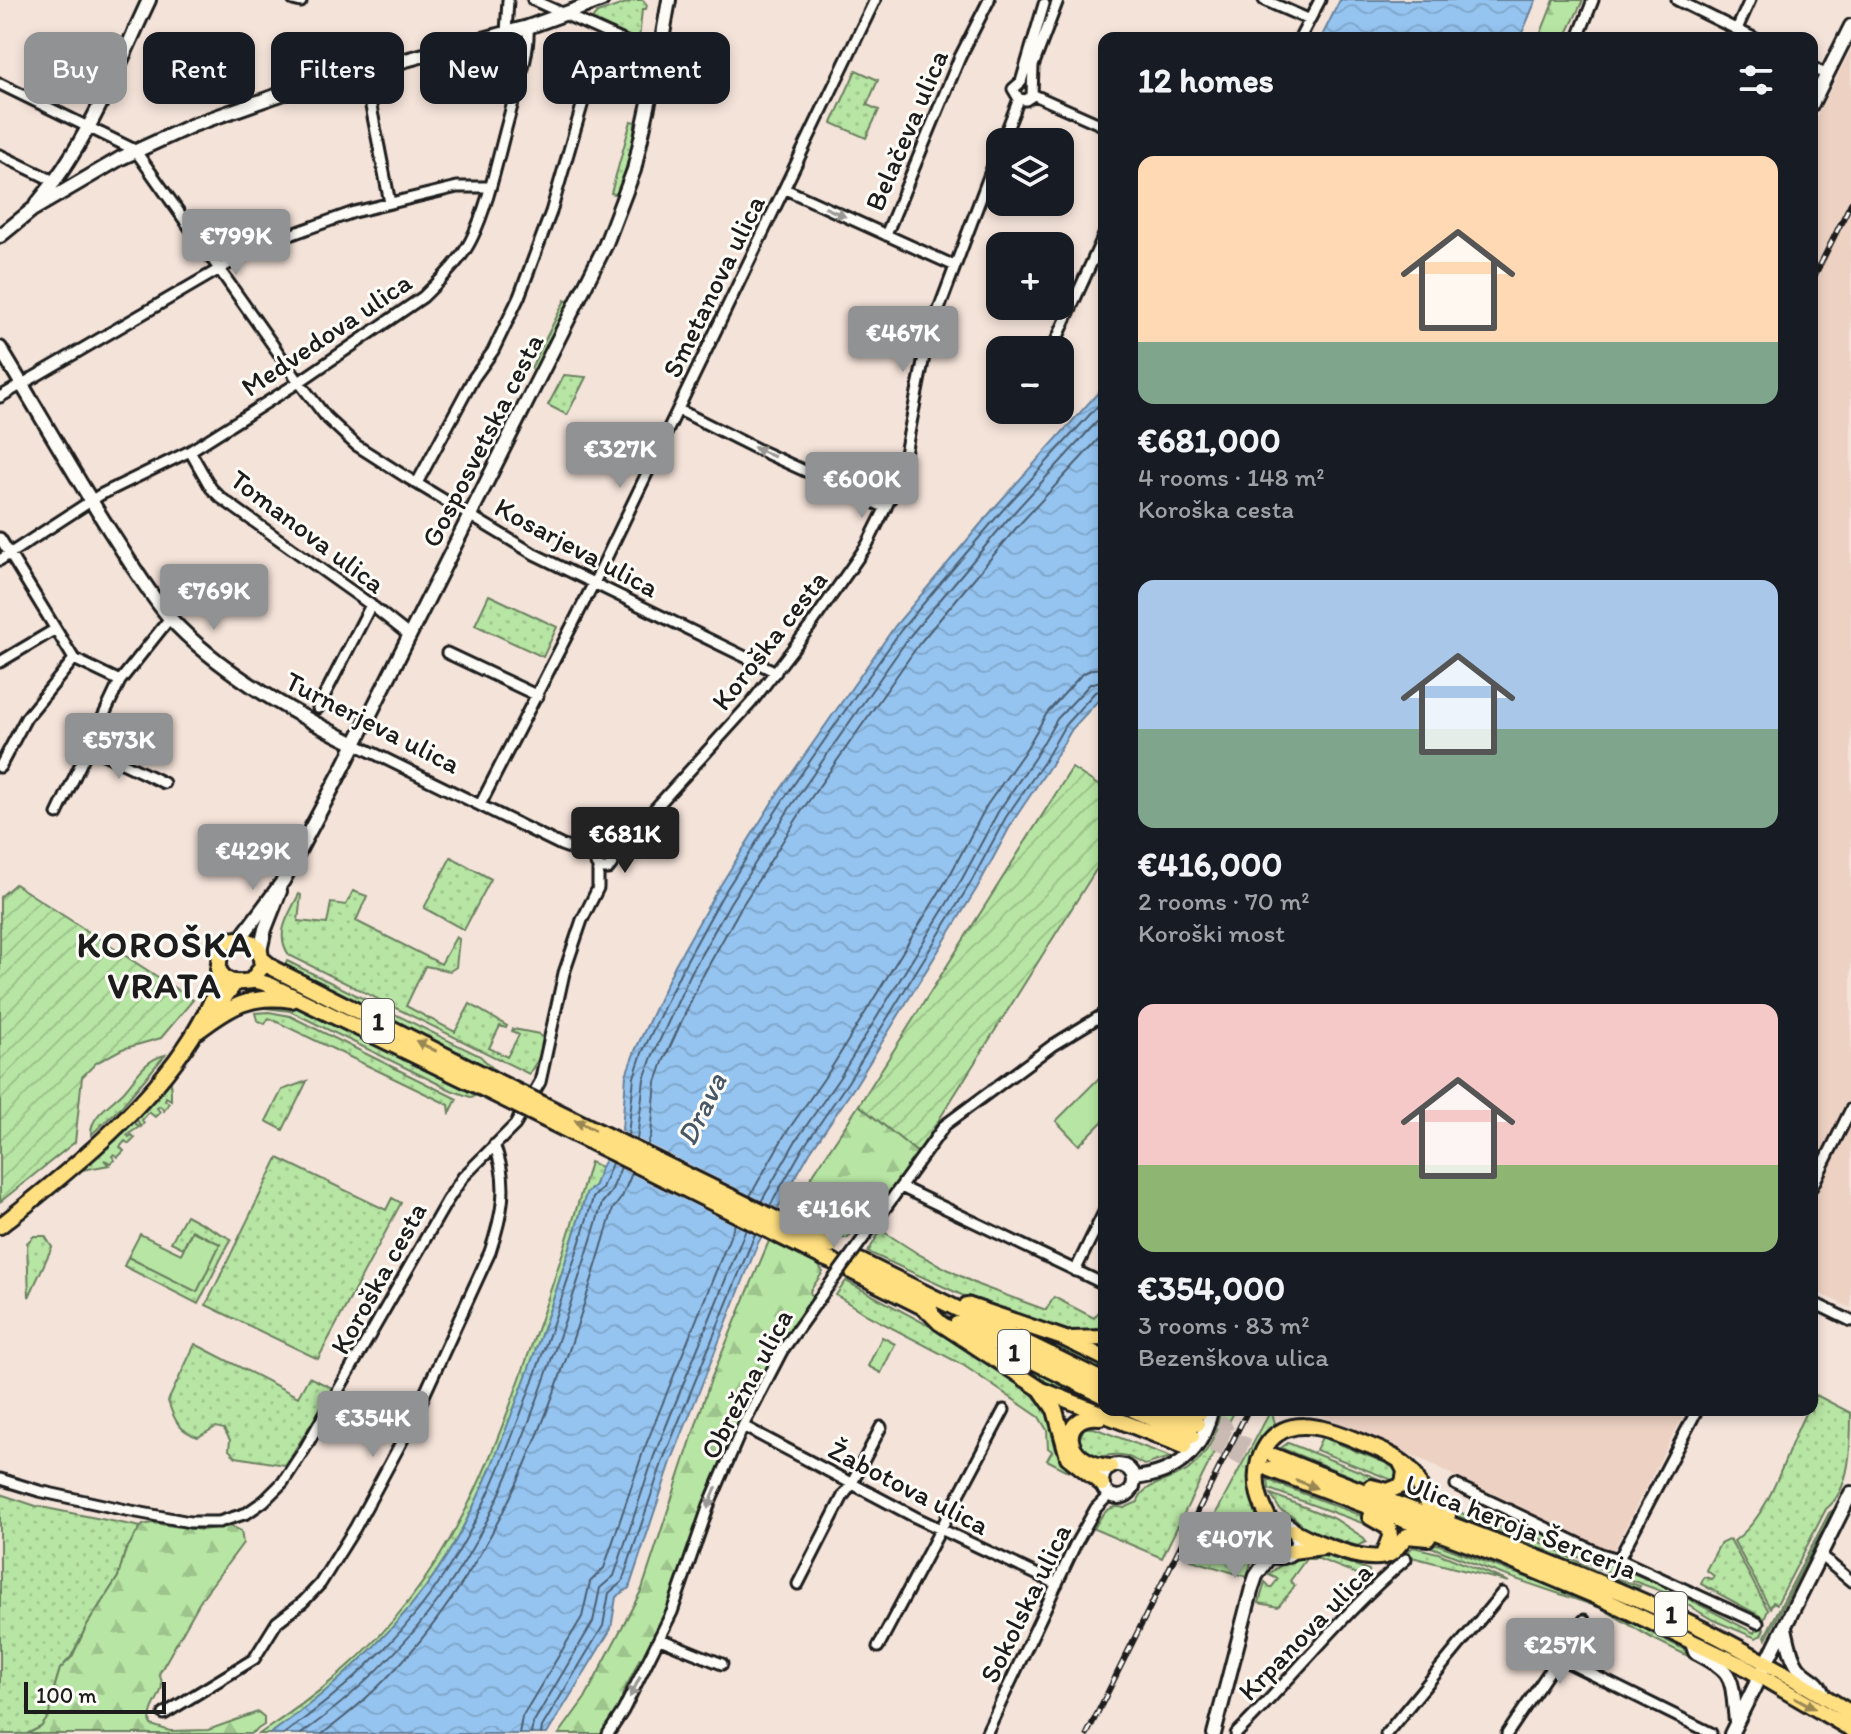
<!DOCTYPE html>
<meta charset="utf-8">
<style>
:root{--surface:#171b24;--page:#20242c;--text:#f1f3f6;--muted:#9ea1a6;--accent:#919294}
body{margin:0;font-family:Itim,sans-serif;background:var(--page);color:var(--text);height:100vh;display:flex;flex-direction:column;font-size:30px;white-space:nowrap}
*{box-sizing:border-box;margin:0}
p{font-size:26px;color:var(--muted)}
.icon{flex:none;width:44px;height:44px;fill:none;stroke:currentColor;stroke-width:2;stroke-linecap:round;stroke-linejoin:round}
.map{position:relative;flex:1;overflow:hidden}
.side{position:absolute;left:1098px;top:32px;width:720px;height:1384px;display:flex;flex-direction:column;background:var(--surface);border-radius:16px;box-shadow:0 4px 12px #0003}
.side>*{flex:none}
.banner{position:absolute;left:24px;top:32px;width:760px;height:72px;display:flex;gap:16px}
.controls{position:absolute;left:986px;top:128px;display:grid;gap:16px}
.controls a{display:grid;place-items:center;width:88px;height:88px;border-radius:16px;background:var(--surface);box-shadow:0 4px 12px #0003;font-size:40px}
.scale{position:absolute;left:24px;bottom:20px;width:142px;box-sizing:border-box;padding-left:8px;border:4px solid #1c1c1c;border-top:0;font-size:22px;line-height:28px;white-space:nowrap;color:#1c1c1c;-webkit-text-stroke:6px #fdfcf7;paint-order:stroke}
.price{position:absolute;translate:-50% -68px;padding:0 18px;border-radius:8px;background:var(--accent);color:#fff;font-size:26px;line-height:52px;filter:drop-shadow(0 2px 4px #0008)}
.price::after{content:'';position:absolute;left:50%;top:48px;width:24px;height:18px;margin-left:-12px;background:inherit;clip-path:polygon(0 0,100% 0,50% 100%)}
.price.active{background:#222;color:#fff}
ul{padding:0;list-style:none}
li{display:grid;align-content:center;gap:16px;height:424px;padding:0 40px}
li span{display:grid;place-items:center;height:248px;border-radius:16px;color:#555}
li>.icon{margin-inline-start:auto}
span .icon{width:144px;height:144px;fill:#fffc;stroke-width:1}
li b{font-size:34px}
h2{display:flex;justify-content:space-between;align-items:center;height:96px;padding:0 40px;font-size:34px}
.pill{padding:0 28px;border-radius:16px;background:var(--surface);box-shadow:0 4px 12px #0003;font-size:28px;line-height:72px}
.pill.active{background:var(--accent);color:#fff}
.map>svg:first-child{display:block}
</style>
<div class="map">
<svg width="1851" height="1734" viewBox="0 0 1851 1734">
<defs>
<pattern id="grass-dots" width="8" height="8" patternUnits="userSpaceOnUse" patternTransform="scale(2)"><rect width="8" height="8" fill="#b7e5a3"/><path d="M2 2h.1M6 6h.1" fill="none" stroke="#9dc48c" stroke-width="1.8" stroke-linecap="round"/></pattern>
<pattern id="forest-firs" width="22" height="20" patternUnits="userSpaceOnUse" patternTransform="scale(2)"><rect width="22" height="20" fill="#b7e5a3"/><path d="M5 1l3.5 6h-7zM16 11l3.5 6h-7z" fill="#9dc48c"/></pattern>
<pattern id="garden-furrows" width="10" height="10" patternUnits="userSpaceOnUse" patternTransform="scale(2)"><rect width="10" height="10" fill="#b7e5a3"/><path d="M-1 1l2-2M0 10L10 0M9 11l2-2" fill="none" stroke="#9dc48c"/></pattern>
<pattern id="water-waves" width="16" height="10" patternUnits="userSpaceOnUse" patternTransform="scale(2)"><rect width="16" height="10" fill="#95c4f0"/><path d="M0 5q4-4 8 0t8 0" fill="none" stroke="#80a8cd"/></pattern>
</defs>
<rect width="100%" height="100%" fill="#f4e3d9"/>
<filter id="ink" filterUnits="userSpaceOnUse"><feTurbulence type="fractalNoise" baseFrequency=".0125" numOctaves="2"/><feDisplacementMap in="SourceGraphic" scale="16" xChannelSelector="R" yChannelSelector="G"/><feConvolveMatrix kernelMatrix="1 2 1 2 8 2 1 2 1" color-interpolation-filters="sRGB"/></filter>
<g filter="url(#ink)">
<path fill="#edd2c4" d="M1851 49V1308L1812 1290V126Z
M1310 1410H1686L1609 1559 1573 1542 1436 1466Z"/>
<path fill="url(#grass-dots)" stroke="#6a8060" stroke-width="2" d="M635 0H643L647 5 646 9H642L639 41 592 19 597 13Z
M856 70 878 80 867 105 879 110 866 138 832 123Z
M631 121 635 122 634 141 618 195 611 193Z
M565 300 572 304 538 372 531 368Z
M564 375 586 377 567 415 548 405Z
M489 595 557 627 543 657 475 625Z
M451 857 491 879 464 930 424 908Z
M353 891 367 896 356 921 441 964 456 937 459 939 456 967 450 971 425 966 406 1006 455 1032 470 1004 507 1026 506 1028 500 1026 489 1048 507 1057 519 1035 512 1031 513 1029 539 1034 543 1039 542 1053 529 1074 289 955C274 933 289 915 299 894L301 895 298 921 327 924 331 903 346 905Z
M287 961 480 1056 500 1075 283 968Z
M264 1001 294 1005 403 1055 481 1095 470 1097 451 1090 290 1011 257 1007Z
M269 1012 290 1016 457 1099 450 1113 449 1105 269 1018 265 1024 257 1020 255 1013Z
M165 1055 122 1106 91 1135C90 1115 112 1104 124 1091 136 1078 144 1060 165 1055Z
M167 1079 171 1083V1100L166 1097 165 1100 169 1103 164 1111 160 1106 157 1108 160 1112 155 1117 149 1112 142 1120 144 1123 141 1127 137 1120 134 1122 139 1127 127 1135 129 1137 131 1135 135 1138 129 1144 125 1141 120 1147 124 1151 118 1157 114 1154 112 1156 115 1160 111 1163 104 1160 109 1165 77 1171Z
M307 1081 283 1130 266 1121 282 1090Z
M278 1158 386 1210 392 1198 401 1203 318 1359 206 1305Z
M590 1162 601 1167 595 1185 586 1194C565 1267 541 1338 514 1409 491 1470 465 1535 425 1588 381 1646 329 1692 270 1734H259C315 1697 367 1656 408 1602 463 1532 496 1447 525 1364 549 1297 571 1230 590 1162Z
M186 1215 231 1239 198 1304 124 1266 128 1257 197 1292 220 1244 192 1230 183 1248 171 1242Z
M881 1230 920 1255 978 1285 1046 1310 1054 1297 1094 1318 1104 1305V1323L1094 1332 1071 1331 977 1302 868 1252Z
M34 1236H45L52 1247 29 1297 27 1243Z
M846 1281 950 1337 1031 1393 1047 1412 1056 1451 1070 1472 1047 1460 1052 1451 1048 1448 1047 1430 1039 1417 963 1365 867 1315 836 1295Z
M987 1319 1054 1339 1104 1363V1376Z
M976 1339 1104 1400V1410H1125L1189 1440 1187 1442C1125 1424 1021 1385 976 1339Z
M195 1344 298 1397 309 1377 334 1389 285 1465 236 1457 229 1450 230 1440 224 1429 216 1427 198 1437C179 1431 174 1420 168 1401Z
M1816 1395 1851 1413C1851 1444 1851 1490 1826 1509L1777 1604 1773 1602 1770 1608 1734 1541C1774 1512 1784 1452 1807 1410H1812Z
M1220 1410H1235L1162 1558 1094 1529C1100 1517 1108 1503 1124 1508L1138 1502C1140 1484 1174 1480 1188 1470 1207 1455 1218 1434 1220 1410Z
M1271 1410 1275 1423C1267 1436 1256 1445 1251 1460 1245 1480 1252 1496 1256 1515 1261 1536 1252 1557 1247 1577L1191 1560Z
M1084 1428H1094L1171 1457 1145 1465C1138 1463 1133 1458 1126 1456 1105 1450 1095 1468 1079 1440Z
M1322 1437 1388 1464 1397 1471V1479L1392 1480 1316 1450Z
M1288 1443 1384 1481 1391 1484 1377 1487 1281 1448Z
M1268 1480 1375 1521 1384 1531 1269 1489Z
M0 1494 36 1506 141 1527 125 1552 118 1577 87 1625 71 1657 60 1669 51 1699 50 1716 41 1727 27 1734H0Z
M1271 1494 1335 1519 1364 1538 1366 1542 1357 1546 1306 1529 1294 1517 1280 1510Z
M1442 1506 1540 1542 1602 1574 1640 1586 1639 1588C1607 1585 1580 1566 1552 1553 1515 1536 1477 1524 1439 1509Z
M1833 1510 1766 1639 1765 1636 1829 1513Z
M1510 1521C1541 1532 1569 1545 1599 1560L1595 1566 1556 1545 1508 1526Z
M1730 1539 1768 1610 1761 1627 1764 1629 1761 1635 1756 1638 1713 1620 1673 1596 1675 1592 1754 1633 1762 1617 1701 1584 1704 1577 1712 1579 1714 1576 1706 1570 1720 1544Z
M1426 1540 1612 1609 1652 1633 1715 1665 1721 1677 1706 1665 1650 1637 1601 1608 1501 1574 1426 1545Z
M1413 1547 1438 1553 1509 1582 1404 1555Z
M1314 1554 1336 1559 1369 1570 1370 1579 1319 1559H1306L1290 1581 1295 1586 1278 1607 1259 1603 1265 1582 1271 1588 1278 1579 1269 1575C1278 1564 1301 1555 1314 1554Z
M1606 1562 1671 1589 1669 1594 1598 1568Z"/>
<path fill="url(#forest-firs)" stroke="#6a8060" stroke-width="2" d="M1554 0H1583L1565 38H1539Z
M859 1105 918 1153 876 1212 871 1215 866 1213 848 1238H835L819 1266 823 1272 810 1291 812 1299 781 1341 745 1410 702 1510 687 1560 646 1659 640 1658 622 1696 625 1700 603 1734H559L585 1698 642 1589 711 1379 769 1241Z
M152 1523 202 1530 231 1526 241 1531 243 1543 202 1598 159 1674C170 1694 146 1704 151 1725L170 1731 208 1730 258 1712 264 1717V1725L250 1734H27L41 1727 49 1716 51 1699 60 1669 72 1657 87 1625 118 1577 125 1552 139 1529 143 1525Z"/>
<path fill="url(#garden-furrows)" stroke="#6a8060" stroke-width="2" d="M1072 768 1104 789V857L918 1153 859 1105Z
M15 884 193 1000 161 1038 122 1049 96 1063 82 1077 75 1142 0 1202V897Z"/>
<path fill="#b7e5a3" stroke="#6a8060" stroke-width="2" d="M1100 1077 1104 1078V1120L1079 1145 1056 1121Z
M192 1231 220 1244 197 1292 128 1257 140 1234 181 1254Z
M882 1337 895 1344 881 1373 868 1366Z"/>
<path fill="url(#water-waves)" stroke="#65819b" stroke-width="2" d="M1340 0H1536L1520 38H1321Z
M1104 386V694L1072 729 1050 766 1013 821 977 888 855 1086 810 1152 758 1243 671 1462 629 1588 616 1597 611 1629 550 1729 547 1734H270C329 1692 381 1646 425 1588 465 1535 491 1470 514 1408 541 1338 565 1267 586 1194L595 1185 601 1167 622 1130 626 1075 635 1051 675 965 715 894 776 796 895 626 995 507Z"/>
<path fill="#f4e3d9" d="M618 1129 781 1210 765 1240 601 1159Z"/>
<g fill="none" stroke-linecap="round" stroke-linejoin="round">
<path stroke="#4c5f71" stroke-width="2" d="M628 1136 634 1077 642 1053 682 969 721 898 783 800 901 630 1001 512 1104 399
M637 1140 644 1079 652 1057 691 973 730 903 791 806 909 637 1008 519 1104 414
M647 1146 651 1135 656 1082 663 1062 701 979 740 909 801 812 919 644 1017 527 1104 433
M750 1196 784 1136 830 1070 951 873 987 805 1025 751 1047 713 1082 674 1093 669 1104 668
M761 1202 795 1142 840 1077 962 879 998 812 1035 757 1057 719 1090 684 1104 680
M770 1206 803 1148 848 1082 970 884 1006 817 1044 762 1065 725 1095 692 1104 690
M284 1734C340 1693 392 1648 433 1591 478 1529 506 1455 532 1383 554 1322 575 1261 593 1198L602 1188 612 1163
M301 1734C354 1696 402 1650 440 1598 486 1536 515 1461 541 1389 563 1327 584 1266 602 1203L611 1192 621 1167
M322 1734C492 1611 556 1402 613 1209L622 1197 632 1173
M519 1734 522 1717 582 1617 590 1582 604 1568 643 1452 735 1224
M531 1734 533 1723 593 1622 600 1588 614 1576 654 1456 746 1229
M541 1734 542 1727 603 1626 609 1593 622 1582 663 1460 755 1234"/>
<path stroke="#c9bbb3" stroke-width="14" stroke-dasharray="14 7" stroke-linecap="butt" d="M1200 1412 1224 1424 1230 1437
M1197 1424 1274 1456
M1192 1436 1268 1469"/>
<g stroke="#1c1c1c" stroke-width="15">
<path id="street" d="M293 0 301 2
M533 0 659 57
M1264 0 1310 20
M1677 0 1754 38
M1044 4 1021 82 1013 89 1019 99 1026 100 1032 96 1033 66 1058 0
M1737 29 1750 0
M506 33 508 0
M1300 38 1320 0
M1578 38 1593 0
M1812 67 1826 75
M364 71 390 203
M0 84 135 150 299 382 326 417 356 445 406 477 534 554 776 672
M1032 94 1104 126
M1002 142 1019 99
M0 155 56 182
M785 189 955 266
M886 235 960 57 989 0
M1052 350 1104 235
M0 397 259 246 354 212 457 187H489
M679 410 759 450 886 508
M190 451 211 488 221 498 371 605 410 636
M417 483 473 379 493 351 519 297 551 212 593 68 611 35
M0 538 74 659 120 681
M0 560 100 495 190 451 299 382 423 297C440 280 460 262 471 240 489 204 498 156 509 117 516 89 530 56 528 27
M447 653 538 696
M0 662 54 630
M318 708 371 605
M355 744 561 845 597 858
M89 747 164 783
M0 767 26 718 74 659
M480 805 599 573 875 0
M57 814 120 681 170 618
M611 857 751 703 809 628 867 545 893 493 903 464 927 341 1000 147
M596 864 601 869H608L612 864 611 857
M901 1187 1104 1284
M1812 1187 1851 1109
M876 1221 945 1125 1053 1045 1104 1014
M1075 1271 1104 1212
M1812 1302 1851 1321
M743 1426 915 1517 1057 1584
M0 1479 39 1491 126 1510 190 1522H219L247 1513 264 1501 283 1482 304 1450 447 1201 463 1177 515 1125 540 1082 564 973 582 920 598 888V868
M1456 1485 1601 1554 1619 1559 1758 1623
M1821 1556 1851 1581
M1619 1559 1697 1410
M798 1584 843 1496 851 1485 881 1427
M660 1639 722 1664
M878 1647 1004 1410
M1559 1658 1711 1733
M164 1714 254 1659 277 1622 303 1602 320 1584 355 1528 409 1428 490 1252C502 1216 510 1182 494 1145
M608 1734 623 1711 672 1612 709 1505 743 1426 782 1351 819 1299
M986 1734 1075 1545 1096 1508 1109 1495
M1236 1734C1294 1677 1344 1611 1406 1559
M1386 1734 1502 1593
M1507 1734 1584 1620"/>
</g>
<g stroke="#1c1c1c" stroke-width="18">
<path id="secondary" d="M1812 104 1851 26
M36 205C87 145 116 70 149 0
M0 236 32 210 121 158 193 125 287 92 528 27 602 0
M0 348C37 409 72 471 110 531 129 560 147 591 169 617 217 670 291 712 355 744
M240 939 283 881 343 768 605 246 634 170 659 57 669 0
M260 951 265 929 280 891
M1102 1481a16 16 0 1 1 32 0a16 16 0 1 1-32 0Z
M1134 1478C1176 1474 1203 1452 1211 1410
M1263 1540a17 17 0 1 1 34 0a17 17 0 1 1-34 0Z
M1785 1628C1788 1640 1790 1656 1798 1667 1809 1682 1816 1675 1824 1696
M1691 1640 1695 1652C1736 1673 1731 1677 1736 1721
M1214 1734 1252 1588 1256 1576 1271 1554
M1731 1734 1851 1493"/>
</g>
<g stroke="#1c1c1c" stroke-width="20">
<path id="primary" d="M262 959 274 969 496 1081
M218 969C227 985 236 983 252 981 258 980 266 984 272 986L488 1091
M212 1014 235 983
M198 1031C231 1006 250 994 292 1000
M0 1226C67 1173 146 1110 192 1037 201 1022 212 1004 217 987 222 971 211 938 240 939 249 939 255 944 260 951L262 967 251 981
M824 1258 836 1263
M860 1261 1104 1381
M853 1272 931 1311
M967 1305 1063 1338 1104 1358
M924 1307 940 1323 1042 1390 1184 1446
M957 1324 1104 1396
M1071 1339 1104 1338
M1042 1391 1055 1410 1068 1457 1102 1484
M1134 1410 1192 1436
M1167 1410 1197 1424
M1197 1410 1200 1412
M1100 1417C1059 1413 1060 1463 1110 1467
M1274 1456C1408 1511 1545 1556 1676 1616 1736 1644 1794 1678 1851 1713
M1269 1469 1505 1558 1605 1600 1741 1665 1851 1729
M1371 1487 1388 1491 1403 1485 1405 1471 1400 1461
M1370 1517 1389 1528 1390 1537 1383 1555
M1272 1525C1261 1504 1252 1485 1259 1461 1277 1408 1327 1427 1363 1443 1378 1449 1394 1455 1407 1466 1428 1484 1411 1500 1448 1515
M1294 1531C1315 1542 1368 1566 1390 1554 1396 1551 1401 1541 1407 1536L1428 1538
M1292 1551 1323 1547"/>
</g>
<use href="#street" stroke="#fdfcf7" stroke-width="9"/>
<use href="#secondary" stroke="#fdfcf7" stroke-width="12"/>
<use href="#primary" stroke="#ffdf80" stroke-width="14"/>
<g stroke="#1c1c1c" stroke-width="6">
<path id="rail" d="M1812 281 1851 203
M1087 1734 1248 1410"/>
</g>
<use href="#rail" stroke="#fdfcf7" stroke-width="3" stroke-dasharray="9" stroke-linecap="butt"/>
<g stroke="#1c1c1c" stroke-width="15" stroke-linecap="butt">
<path id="street-bridge" d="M819 1299 876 1221"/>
</g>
<g stroke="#1c1c1c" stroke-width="20" stroke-linecap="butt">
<path id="primary-bridge" d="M496 1081 831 1246
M488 1091 824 1258"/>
</g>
<use href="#street-bridge" stroke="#fdfcf7" stroke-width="9"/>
<use href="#primary-bridge" stroke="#ffdf80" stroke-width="14"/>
</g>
<defs><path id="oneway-solid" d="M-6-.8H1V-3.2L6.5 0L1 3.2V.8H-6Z" transform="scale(2)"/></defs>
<g fill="#989794">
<use href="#oneway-solid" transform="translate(835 212) rotate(24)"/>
<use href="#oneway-solid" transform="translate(764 452) rotate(-155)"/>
<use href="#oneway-solid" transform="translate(712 1498) rotate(112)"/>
<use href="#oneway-solid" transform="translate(635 1687) rotate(117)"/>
</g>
<g fill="#998753">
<use href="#oneway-solid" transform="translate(426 1046) rotate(-153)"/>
<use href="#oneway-solid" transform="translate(585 1125) rotate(-154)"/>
<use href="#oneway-solid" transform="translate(1306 1484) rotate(22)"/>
<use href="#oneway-solid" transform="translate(1805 1703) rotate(29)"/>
</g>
</g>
<g text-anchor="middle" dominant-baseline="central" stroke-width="6" stroke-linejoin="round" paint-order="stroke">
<g fill="#fdfcf7" stroke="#605f5e" stroke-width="2">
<rect x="362" y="999" width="32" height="44" rx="6"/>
<rect x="998" y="1330" width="32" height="44" rx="6"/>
<rect x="1655" y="1592" width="32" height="44" rx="6"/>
</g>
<g font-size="26" font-weight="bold" fill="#1c1c1c">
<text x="378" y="1021">1</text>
<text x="1014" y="1352">1</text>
<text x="1671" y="1614">1</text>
</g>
<g font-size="28" fill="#1c1c1c" stroke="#fdfcf7">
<text transform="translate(906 130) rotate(-67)">Belačeva ulica</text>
<text transform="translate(713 286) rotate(-64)">Smetanova ulica</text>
<text transform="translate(326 334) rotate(-34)">Medvedova ulica</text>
<text transform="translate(482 440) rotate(-63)">Gosposvetska cesta</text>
<text transform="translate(308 531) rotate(37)">Tomanova ulica</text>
<text transform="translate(577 547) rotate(28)">Kosarjeva ulica</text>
<text transform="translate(769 640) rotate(-52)">Koroška cesta</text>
<text transform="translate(373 722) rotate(27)">Turnerjeva ulica</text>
<text transform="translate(378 1278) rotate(-61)">Koroška cesta</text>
<text transform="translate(746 1384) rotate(-62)">Obrežna ulica</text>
<text transform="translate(909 1487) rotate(27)">Žabotova ulica</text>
<text transform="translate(1521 1526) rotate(21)">Ulica heroja Šercerja</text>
<text transform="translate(1025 1603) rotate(-64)">Sokolska ulica</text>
<text transform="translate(1305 1631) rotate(-46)">Krpanova ulica</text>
</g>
<g font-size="30" font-style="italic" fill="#465766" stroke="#fdfcf7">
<text transform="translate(701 1109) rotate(-64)">Drava</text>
</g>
<g font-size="36" font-weight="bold" letter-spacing="2" fill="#1c1c1c" stroke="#fdfcf7">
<text x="165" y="944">KOROŠKA<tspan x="165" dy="41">VRATA</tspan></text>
</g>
</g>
</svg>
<div class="controls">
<a><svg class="icon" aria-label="layers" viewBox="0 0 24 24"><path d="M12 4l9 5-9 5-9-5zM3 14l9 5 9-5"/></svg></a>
<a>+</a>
<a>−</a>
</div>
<div class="scale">100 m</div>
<b class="price" style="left:236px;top:277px">€799K</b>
<b class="price" style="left:903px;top:374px">€467K</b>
<b class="price" style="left:620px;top:490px">€327K</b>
<b class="price" style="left:862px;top:520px">€600K</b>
<b class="price" style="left:214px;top:632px">€769K</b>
<b class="price" style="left:119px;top:781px">€573K</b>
<b class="price active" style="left:625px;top:875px">€681K</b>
<b class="price" style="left:253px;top:892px">€429K</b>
<b class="price" style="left:834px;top:1250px">€416K</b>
<b class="price" style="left:373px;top:1459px">€354K</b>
<b class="price" style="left:1235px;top:1580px">€407K</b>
<b class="price" style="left:1560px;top:1686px">€257K</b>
<div class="banner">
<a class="pill active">Buy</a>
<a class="pill">Rent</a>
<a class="pill">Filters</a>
<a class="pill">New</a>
<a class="pill">Apartment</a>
</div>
<section class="side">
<h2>12 homes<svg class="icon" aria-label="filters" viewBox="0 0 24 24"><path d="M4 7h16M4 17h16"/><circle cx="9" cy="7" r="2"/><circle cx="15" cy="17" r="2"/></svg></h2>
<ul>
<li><span style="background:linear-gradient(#ffd9b3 75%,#7fa58c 0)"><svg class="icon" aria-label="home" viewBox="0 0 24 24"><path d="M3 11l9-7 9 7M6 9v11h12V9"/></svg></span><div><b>€681,000</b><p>4 rooms · 148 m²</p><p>Koroška cesta</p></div></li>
<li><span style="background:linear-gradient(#a9c7e8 60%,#7fa58c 0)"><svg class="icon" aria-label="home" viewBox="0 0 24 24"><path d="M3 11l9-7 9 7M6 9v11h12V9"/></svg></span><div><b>€416,000</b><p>2 rooms · 70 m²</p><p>Koroški most</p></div></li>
<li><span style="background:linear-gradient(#f6c9c9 65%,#8fb573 0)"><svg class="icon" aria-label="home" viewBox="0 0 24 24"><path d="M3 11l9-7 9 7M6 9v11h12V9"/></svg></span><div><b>€354,000</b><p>3 rooms · 83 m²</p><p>Bezenškova ulica</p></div></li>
</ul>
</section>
</div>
